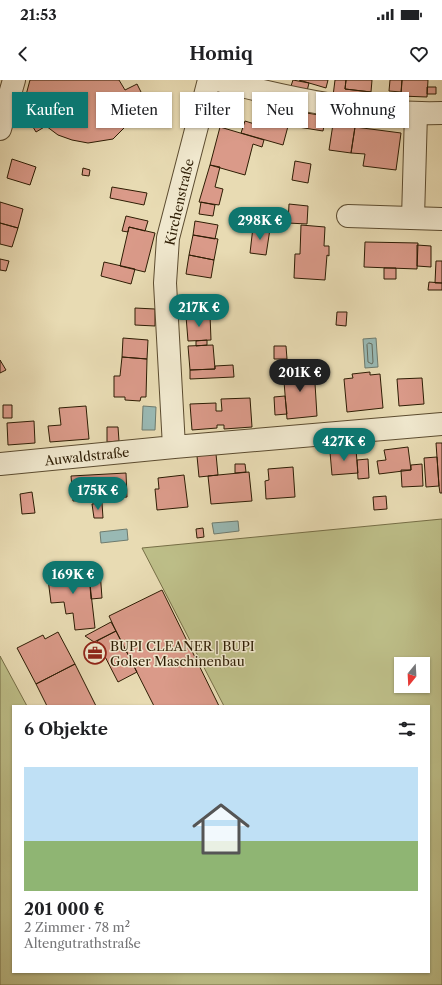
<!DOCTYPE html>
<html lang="de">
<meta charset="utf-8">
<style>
:root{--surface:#fff;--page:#f2f2f2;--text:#202124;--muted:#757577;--accent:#0f766e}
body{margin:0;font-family:"Libre Caslon Text",serif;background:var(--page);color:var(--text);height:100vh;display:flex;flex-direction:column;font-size:15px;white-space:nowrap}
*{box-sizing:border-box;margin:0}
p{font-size:13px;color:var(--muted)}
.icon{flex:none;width:22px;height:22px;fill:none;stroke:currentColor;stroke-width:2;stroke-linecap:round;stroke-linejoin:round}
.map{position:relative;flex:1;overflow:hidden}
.side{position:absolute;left:12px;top:625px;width:418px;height:268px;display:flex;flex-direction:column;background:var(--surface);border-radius:0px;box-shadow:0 1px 3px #0004}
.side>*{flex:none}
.hud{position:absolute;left:12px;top:12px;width:418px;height:36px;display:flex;gap:8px}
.needle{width:26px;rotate:198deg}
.buttons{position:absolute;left:394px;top:577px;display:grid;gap:8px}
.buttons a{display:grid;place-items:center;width:36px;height:36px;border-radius:0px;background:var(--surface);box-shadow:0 1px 3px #0004;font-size:20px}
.price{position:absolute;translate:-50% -34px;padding:0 9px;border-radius:14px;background:var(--accent);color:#fff;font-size:13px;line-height:26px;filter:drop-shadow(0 1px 2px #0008)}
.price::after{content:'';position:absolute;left:50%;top:24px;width:12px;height:9px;margin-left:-6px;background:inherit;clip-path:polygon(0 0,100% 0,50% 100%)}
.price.active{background:#222;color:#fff}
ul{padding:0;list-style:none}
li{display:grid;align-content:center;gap:8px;height:212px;padding:0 12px}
li span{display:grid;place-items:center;height:124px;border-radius:0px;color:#555}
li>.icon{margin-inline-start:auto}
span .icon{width:72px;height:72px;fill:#fffc;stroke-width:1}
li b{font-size:17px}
h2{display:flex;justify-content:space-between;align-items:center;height:48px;padding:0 12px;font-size:17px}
.tag{padding:0 14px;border-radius:0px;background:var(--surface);box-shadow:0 1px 3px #0004;font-size:14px;line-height:36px}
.tag.active{background:var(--accent);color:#fff}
.status{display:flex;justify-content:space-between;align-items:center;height:28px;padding:0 20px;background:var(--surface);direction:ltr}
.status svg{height:11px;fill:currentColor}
header{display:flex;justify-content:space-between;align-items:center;height:52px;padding:0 12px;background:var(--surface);font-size:18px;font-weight:700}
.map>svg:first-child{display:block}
</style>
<div class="status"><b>21:53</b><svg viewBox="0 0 49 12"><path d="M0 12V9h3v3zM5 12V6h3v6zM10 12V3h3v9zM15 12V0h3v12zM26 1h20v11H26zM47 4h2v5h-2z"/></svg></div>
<header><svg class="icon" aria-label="back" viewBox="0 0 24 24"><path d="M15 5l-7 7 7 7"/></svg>Homiq<svg class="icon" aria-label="heart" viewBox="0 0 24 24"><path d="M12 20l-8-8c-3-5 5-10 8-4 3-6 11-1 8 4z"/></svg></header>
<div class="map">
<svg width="442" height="905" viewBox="0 0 442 905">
<rect width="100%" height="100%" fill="#e8dbb3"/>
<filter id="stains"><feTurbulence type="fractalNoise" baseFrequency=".005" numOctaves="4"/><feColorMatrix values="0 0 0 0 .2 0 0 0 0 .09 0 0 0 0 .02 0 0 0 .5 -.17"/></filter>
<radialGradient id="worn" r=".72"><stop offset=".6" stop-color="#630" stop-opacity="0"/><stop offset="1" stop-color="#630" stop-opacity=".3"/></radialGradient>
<path fill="#bdbe88" stroke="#766e46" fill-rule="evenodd" d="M442 439V905H0V576L27 626H13V892H429V626H224L142 468ZM401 584H423V606H401Z"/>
<path fill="#99b9b4" stroke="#6e7b6e" d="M376 258 378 287 365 288 363 259Z
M143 326 156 327 155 350H142Z
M238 441 239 451 214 454 212 443Z
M127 449 128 460 101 463 100 452Z"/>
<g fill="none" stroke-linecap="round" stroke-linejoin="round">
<path stroke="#646b5c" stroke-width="1" d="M369 263 372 264 373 282 372 284 368 282 367 265Z"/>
</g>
<path fill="#da9a89" stroke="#2e1d04" d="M30 0H119L125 10 137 4 142 14 131 19 130 37 124 48 113 59 88 63 72 60 58 55 46 46 36 52 30 42 26 31V15Z
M293 0 309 3 307 11 291 6Z
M299 0H328L326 8Z
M335 0H346L345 9 371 12V19L333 16Z
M346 0H372L371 12 345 9Z
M390 0H402L401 12 389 11Z
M402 0H428L427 17 401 16Z
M427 7H436V14H427Z
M266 27 291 35 283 65 241 53 245 41 261 46Z
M300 32 326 36 323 51 298 47Z
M333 44 355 47 351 73 329 70Z
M220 47 264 60 262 67 253 64 245 95 210 85Z
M355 47 401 53 396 90 363 86 365 74 351 73Z
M12 79 36 87 30 105 7 98Z
M295 81 311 84 308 103 292 100Z
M210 85 220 87 215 107 223 109 219 125 199 122Z
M83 88 90 90 89 96 82 95Z
M112 107 147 113 144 125 110 118Z
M0 122 23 129 18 148 0 143Z
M201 122 215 125 213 136 199 134Z
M289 124 308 126 307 144 288 143Z
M126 136 148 141 145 151 129 147 128 152 122 151Z
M195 141 218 145 215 159 193 155Z
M0 143 18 148 12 167 0 164Z
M301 145 325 147 324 166H329V176L327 175 325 200 294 198 295 174H300Z
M129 147 155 153 145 192 120 186Z
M253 147 270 149 266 175 250 173Z
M193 155 218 159 214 180 189 175Z
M365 162 418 163 417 189 364 187Z
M417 165 431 166V187L417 186Z
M189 175 214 180 211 198 186 194Z
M0 179 9 181 6 191 0 190Z
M436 181H442V203H435Z
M104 182 135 189 131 204 101 196Z
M384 188H396V199H384Z
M429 202 442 203V210H428Z
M135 228 155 229V246L135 245Z
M337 232H347L346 246 336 245Z
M210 235 211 260 188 261 186 236Z
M123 258 148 260 147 279 122 277Z
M207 260V265L196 266V261Z
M213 265 215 289 190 290 188 266Z
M274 266H286L287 279H274Z
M122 277 147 279 146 317H141L140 321 125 320V317H114V296H120Z
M0 280 6 290 0 293Z
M233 285 234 297 190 299V290L215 289V286Z
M314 287 317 336 287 339 283 289Z
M370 292V295L380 294 383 328 347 332 344 299 353 298 352 294Z
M422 298 424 324 399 326 397 299Z
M285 316 287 334 275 335 274 317Z
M250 318 252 347 224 349V345H217V348L192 350 190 324 216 323V331H222L221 319Z
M3 325H12V338H3Z
M86 326 89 359 50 362 48 346 61 345 59 328Z
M34 341 35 363 8 365 7 343Z
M107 347H118L119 361 107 362Z
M436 363H442V413H440L439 406Z
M408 367 411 390 379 394 377 381 386 380 384 370Z
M356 370 358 393 332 395 330 372Z
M216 374 218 395 199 397 197 376Z
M437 377 439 406 426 407 424 378Z
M368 379 369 398 358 399 357 380Z
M235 384H245L246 392 235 393Z
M422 384 423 406 402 407 401 390H411V385Z
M293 387 295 417 266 419 265 401 269 400 268 389Z
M249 392 252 421 211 424 208 396Z
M126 393 127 417 73 421 71 396Z
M184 395 188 427 157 430 155 409H159L158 398Z
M32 412 35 433 22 434 20 414Z
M386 416 387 429 374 430 373 417Z
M102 423 103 438H94L92 424Z
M203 448 204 457 197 458 196 449Z
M88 487 95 548 75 550 73 533 66 534 64 522 51 523 47 491Z
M100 491 102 518 91 519 89 492Z
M162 510 219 626H154L116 551 109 536Z
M111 542 116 551 94 562 85 556Z
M116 551 137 592 118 602 97 561Z
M58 552 75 584 36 604 17 568 43 555 45 559Z
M75 584 96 626H47L36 604Z"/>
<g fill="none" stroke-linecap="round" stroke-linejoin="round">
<g stroke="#5c4c30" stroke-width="24">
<path id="minor" d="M218 0C291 19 366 35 442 33
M0 49 14 0
M348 136 442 139
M413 138 416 33
M174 367 165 203 168 158 209 0
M0 384 174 367 442 344"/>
</g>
<use href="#minor" stroke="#f0e8ce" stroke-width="22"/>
</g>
<defs>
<g id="office-ring" transform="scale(1.15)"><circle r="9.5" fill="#f0e8ce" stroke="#8f2418" stroke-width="1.5"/><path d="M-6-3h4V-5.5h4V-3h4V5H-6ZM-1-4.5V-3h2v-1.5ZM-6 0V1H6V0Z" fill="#8f2418"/></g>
</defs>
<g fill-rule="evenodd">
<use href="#office-ring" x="95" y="573"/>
</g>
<g text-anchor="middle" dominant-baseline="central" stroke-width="3" stroke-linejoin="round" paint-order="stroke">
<g font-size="13" fill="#2e1d04" stroke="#f0e8ce">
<text transform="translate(179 122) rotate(-77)">Kirchenstraße</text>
<text transform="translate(87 376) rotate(-6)">Auwaldstraße</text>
</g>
<g font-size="13" fill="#2e1d04" stroke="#f0e8ce" text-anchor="start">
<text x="110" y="566">BUPI CLEANER | BUPI<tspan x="110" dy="15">Golser Maschinenbau</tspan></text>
</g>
</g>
<rect width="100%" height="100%" filter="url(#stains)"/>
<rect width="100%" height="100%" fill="url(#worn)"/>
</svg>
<div class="buttons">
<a><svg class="needle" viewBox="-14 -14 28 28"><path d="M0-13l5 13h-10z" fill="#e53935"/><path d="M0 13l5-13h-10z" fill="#757577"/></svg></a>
</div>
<b class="price" style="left:260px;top:161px">298K €</b>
<b class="price" style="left:199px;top:248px">217K €</b>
<b class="price active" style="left:300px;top:313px">201K €</b>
<b class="price" style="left:344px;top:382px">427K €</b>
<b class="price" style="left:98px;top:431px">175K €</b>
<b class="price" style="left:73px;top:515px">169K €</b>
<div class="hud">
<a class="tag active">Kaufen</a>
<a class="tag">Mieten</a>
<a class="tag">Filter</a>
<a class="tag">Neu</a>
<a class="tag">Wohnung</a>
</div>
<section class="side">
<h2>6 Objekte<svg class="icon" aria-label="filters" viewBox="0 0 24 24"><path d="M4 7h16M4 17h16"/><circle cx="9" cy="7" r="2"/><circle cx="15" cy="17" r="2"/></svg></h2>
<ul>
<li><span style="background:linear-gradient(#bfe0f5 60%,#8fb573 0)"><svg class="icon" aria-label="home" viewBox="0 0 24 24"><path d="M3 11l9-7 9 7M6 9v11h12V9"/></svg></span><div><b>201 000 €</b><p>2 Zimmer · 78 m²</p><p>Altengutrathstraße</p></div></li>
</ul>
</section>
</div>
